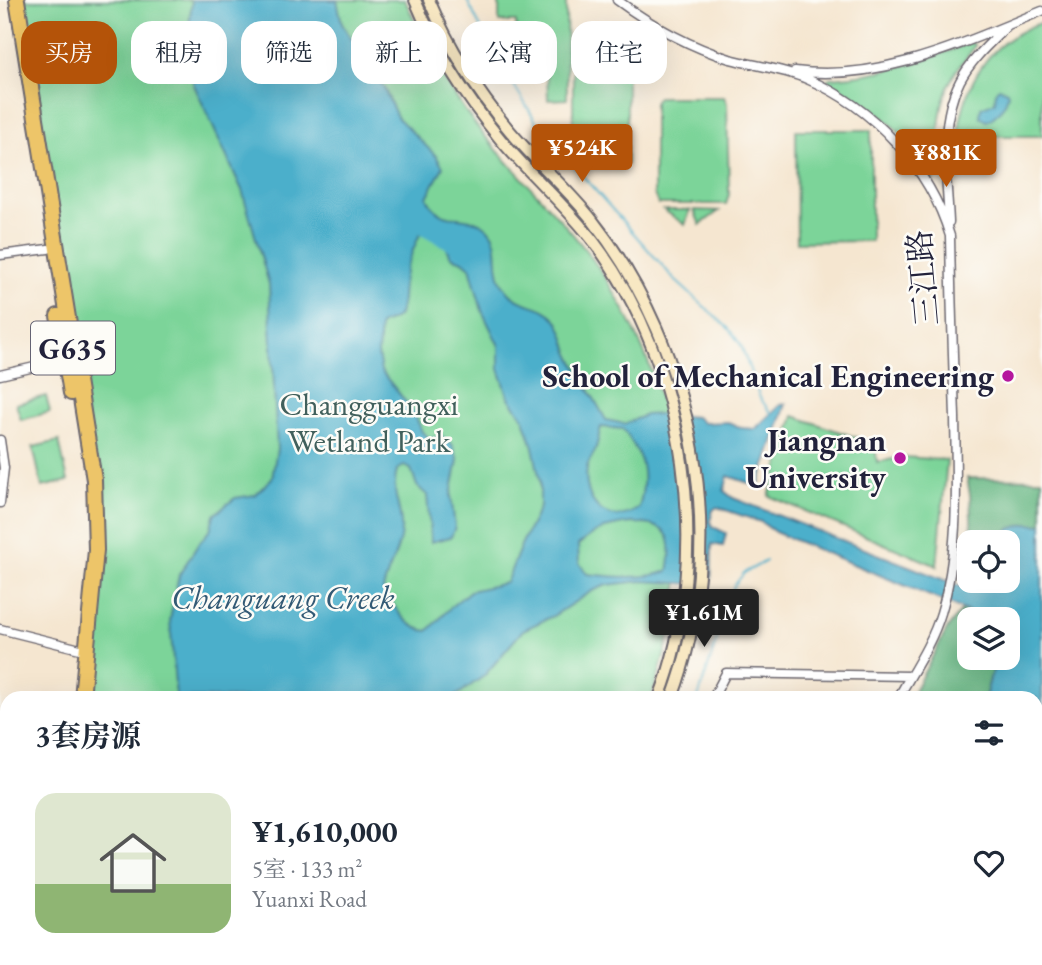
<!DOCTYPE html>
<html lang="zh">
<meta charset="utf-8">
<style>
:root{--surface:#fff;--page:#f2f2f3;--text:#1f2937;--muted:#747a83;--accent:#b45309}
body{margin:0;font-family:"EB Garamond","Noto Serif SC",serif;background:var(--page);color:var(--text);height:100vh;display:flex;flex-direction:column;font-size:26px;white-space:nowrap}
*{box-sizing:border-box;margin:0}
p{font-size:23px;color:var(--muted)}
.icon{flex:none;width:38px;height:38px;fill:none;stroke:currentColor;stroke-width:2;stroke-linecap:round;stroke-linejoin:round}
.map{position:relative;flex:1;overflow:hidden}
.panel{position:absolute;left:0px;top:691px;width:1043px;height:275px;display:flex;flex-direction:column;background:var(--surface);border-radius:21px 21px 0 0;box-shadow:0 7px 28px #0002}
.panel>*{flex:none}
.hud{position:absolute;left:21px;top:21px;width:1001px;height:63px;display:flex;gap:14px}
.tools{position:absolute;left:957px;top:530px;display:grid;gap:14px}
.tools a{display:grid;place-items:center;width:63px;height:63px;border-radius:14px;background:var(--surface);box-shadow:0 7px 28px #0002;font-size:35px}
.price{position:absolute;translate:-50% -60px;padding:0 16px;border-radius:7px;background:var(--accent);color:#fff;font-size:23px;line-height:46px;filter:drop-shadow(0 2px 4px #0008)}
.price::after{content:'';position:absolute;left:50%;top:42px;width:21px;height:16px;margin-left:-10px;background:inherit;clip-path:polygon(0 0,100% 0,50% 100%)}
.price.selected{background:#222;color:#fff}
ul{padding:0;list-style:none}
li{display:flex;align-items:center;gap:21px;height:175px;padding:0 35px}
li span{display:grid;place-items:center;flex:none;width:196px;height:140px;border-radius:21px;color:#555}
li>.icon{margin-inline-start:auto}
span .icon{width:84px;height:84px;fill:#fffc;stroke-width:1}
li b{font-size:30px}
h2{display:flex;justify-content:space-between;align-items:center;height:84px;padding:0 35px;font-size:30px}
.tag{padding:0 24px;border-radius:21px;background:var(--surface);box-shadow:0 7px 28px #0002;font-size:24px;line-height:63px}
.tag.selected{background:var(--accent);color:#fff}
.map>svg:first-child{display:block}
</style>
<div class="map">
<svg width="1042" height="965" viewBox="0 0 1042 965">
<rect width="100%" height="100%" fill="#fdfcf7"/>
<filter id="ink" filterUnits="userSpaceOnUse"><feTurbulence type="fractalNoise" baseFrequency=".0143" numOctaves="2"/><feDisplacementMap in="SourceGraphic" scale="14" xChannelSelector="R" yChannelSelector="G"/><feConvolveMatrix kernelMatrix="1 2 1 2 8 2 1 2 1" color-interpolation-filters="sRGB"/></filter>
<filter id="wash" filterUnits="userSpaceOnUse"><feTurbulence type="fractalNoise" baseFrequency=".00686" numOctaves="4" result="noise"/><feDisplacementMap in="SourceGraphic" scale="28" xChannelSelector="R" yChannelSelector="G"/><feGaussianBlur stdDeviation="1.57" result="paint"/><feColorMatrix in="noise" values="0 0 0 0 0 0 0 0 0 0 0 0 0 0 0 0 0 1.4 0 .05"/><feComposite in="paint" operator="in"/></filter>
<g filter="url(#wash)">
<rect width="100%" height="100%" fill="#f5e6d0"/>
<path fill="#7bd499" stroke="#4e7b6a" stroke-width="2" d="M22 0H405C425 43 446 88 476 125 512 171 556 210 591 257 622 299 654 364 664 415 667 434 669 454 671 474 674 494 678 516 679 537 681 591 669 647 651 698H87L101 525 61 231 52 191Z
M499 0H566L567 99 548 100 547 73H532V47H516V22H499Z
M1042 22V136H958C965 80 988 42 1042 22Z
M573 38H627V164H589V133H573Z
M972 42 975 46C968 57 958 66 952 78 936 108 939 143 937 176L934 180 930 177C916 145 885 115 855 97 846 91 835 88 827 80L830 78C881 75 925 61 972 42Z
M658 97H724L727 103 729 195 726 204H658L654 194V103Z
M796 130H871V241L797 242Z
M664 210H690L685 225Z
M694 210 719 211 700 225Z
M46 396 50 412 21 420 16 404Z
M794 416 875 444 877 462 904 457 947 460 937 566 769 496Z
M59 441 68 481 42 487 33 447Z
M53 959H591L592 965H52Z
M879 959H929L931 962 946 961V965H879Z"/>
<path fill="#64b681" stroke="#436c5e" stroke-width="2" d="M967 478 1042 479V525L1009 529 1000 542H972L970 495Z
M962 610 986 619 970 620V658H999L991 675 985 698H910L949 626Z"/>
<path fill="#4cafcb" stroke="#376883" stroke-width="2" fill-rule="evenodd" d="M192 0H337L342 24 384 88 397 117 436 156 443 167 427 197C440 229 470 209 489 230 501 243 493 265 501 281 516 311 537 299 556 319 563 328 566 344 570 354 581 377 594 398 606 420L625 424 645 415 661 414 696 417 703 423 728 422 742 428 755 429 780 405 786 404 758 486 728 476 724 491 733 498 965 588 975 587 984 581H1008V542H1001L1009 529 1026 524 1042 525V802L1036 801V698H985L991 675 999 658H1008V620L986 619 775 532 761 522 717 507 713 510 710 521 713 527 726 533 723 546 712 544 711 585 641 581 607 585 592 591 553 616 523 630 484 676 453 698H176L170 620 179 575 199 543 210 530 214 515 235 498 255 495 272 478 277 449 269 284 242 190 194 85 186 53ZM432 229 441 234 451 257 463 261 470 267 482 311 499 346V369L509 398 524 419 533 447 540 481V507L522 543 506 583 470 591 452 606 428 631C405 628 396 608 383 590 387 569 400 551 401 531 403 508 390 497 397 470L404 466 411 469 417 486 427 495 431 542 451 537 455 527 451 495 458 460 452 444 442 436 429 438 422 432 414 412 381 371 378 354 380 325 398 317C404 303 401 291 404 277 407 262 414 248 420 234ZM601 427 623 429C644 458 648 473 639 508 607 530 582 501 587 468 588 461 594 455 596 448 598 441 599 434 601 427ZM632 523C669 524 675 536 668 571 644 580 613 577 587 574L579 563 578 545C597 529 607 526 632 523Z
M999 88 1006 90 1008 93C1007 105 997 116 987 121L980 117 981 108 995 102 996 91Z"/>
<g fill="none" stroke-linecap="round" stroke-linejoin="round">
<path stroke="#4cafcb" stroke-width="2" d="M467 0 487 41 540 128 676 281 729 329 741 345 760 398 771 413
M698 698 734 586 744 573 766 561
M638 959V965
M91 965V959"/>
<path stroke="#4cafcb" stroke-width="12" d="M414 223 456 247"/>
</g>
</g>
<g filter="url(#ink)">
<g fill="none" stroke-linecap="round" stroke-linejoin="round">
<g stroke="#6c676f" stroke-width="11">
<path id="street" d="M617 0C651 25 690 47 730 59 756 66 783 69 807 79 873 107 930 168 950 236 951 297 953 357 955 417 956 482 960 550 941 613 932 643 913 671 898 698
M795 71C880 83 965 42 1042 11
M949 222C947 177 938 123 960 81 971 60 989 44 1006 27
M0 255 48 249
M0 375 65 360
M0 440 4 468 0 503
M0 629 80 649
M713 698 726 673 910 676
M0 786 7 788
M0 868 7 870
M651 959 653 965
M719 959V965
M823 959 824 965
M9 965 10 959
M870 965V959"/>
</g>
<g stroke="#6c676f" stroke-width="14">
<path id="secondary" d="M415 0C436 51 466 98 501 140 531 176 566 205 594 242 687 365 714 555 659 698
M429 0C449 47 477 92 510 131 536 162 567 188 593 221 695 351 731 541 672 698
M599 959 600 965
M611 959 612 965"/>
</g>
<g stroke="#6c676f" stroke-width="18">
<path id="highway" d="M17 0 94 480 96 550 82 698
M58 316 71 393
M48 965 49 959"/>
</g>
<use href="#street" stroke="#fff" stroke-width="8"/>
<use href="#secondary" stroke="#f8e8c3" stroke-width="10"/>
<use href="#highway" stroke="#edc569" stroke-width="14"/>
</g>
</g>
<g fill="#b5179e" stroke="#fdfcf7" stroke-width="2.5">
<circle cx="1008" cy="376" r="7"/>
<circle cx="900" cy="458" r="7"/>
</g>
<g text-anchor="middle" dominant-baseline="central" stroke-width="5" stroke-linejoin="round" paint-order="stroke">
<rect fill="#fdfcf7" stroke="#646373" stroke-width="2" x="31" y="321.5" width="84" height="53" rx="5"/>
<g font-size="30" font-weight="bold" fill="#22223b">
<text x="73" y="348">G635</text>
</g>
<g font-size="32" fill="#22223b" stroke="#fdfcf7">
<text transform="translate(923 278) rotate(-95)">三江路</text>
</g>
<g font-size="32" font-weight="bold" fill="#22223b" stroke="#fdfcf7" text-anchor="end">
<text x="994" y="376">School of Mechanical Engineering</text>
<text x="886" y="440">Jiangnan<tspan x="886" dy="37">University</tspan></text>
</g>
<g font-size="32" fill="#41605c" stroke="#fdfcf7">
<text x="369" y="404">Changguangxi<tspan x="369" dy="37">Wetland Park</tspan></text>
</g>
<g font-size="33" font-style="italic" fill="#335a75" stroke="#fdfcf7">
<text x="283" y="597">Changuang Creek</text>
</g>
</g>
</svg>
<div class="tools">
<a><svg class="icon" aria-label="locate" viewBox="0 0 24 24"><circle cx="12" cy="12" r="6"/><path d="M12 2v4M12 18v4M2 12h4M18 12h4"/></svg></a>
<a><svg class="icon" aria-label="layers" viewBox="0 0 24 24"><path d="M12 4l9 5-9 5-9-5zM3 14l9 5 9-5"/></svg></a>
</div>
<b class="price" style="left:582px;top:184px">¥524K</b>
<b class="price" style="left:946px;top:189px">¥881K</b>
<b class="price selected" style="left:704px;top:649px">¥1.61M</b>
<div class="hud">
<a class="tag selected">买房</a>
<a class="tag">租房</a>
<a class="tag">筛选</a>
<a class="tag">新上</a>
<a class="tag">公寓</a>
<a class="tag">住宅</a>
</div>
<section class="panel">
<h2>3套房源<svg class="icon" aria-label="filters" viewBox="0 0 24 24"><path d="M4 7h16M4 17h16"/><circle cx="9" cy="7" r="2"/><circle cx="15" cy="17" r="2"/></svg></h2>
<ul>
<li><span style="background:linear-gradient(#dfe7d0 65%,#8fb573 0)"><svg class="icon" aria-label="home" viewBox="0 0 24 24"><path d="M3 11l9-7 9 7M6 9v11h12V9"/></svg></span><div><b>¥1,610,000</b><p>5室 · 133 m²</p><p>Yuanxi Road</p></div><svg class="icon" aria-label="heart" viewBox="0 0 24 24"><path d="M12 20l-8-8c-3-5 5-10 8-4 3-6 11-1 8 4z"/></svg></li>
</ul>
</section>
</div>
